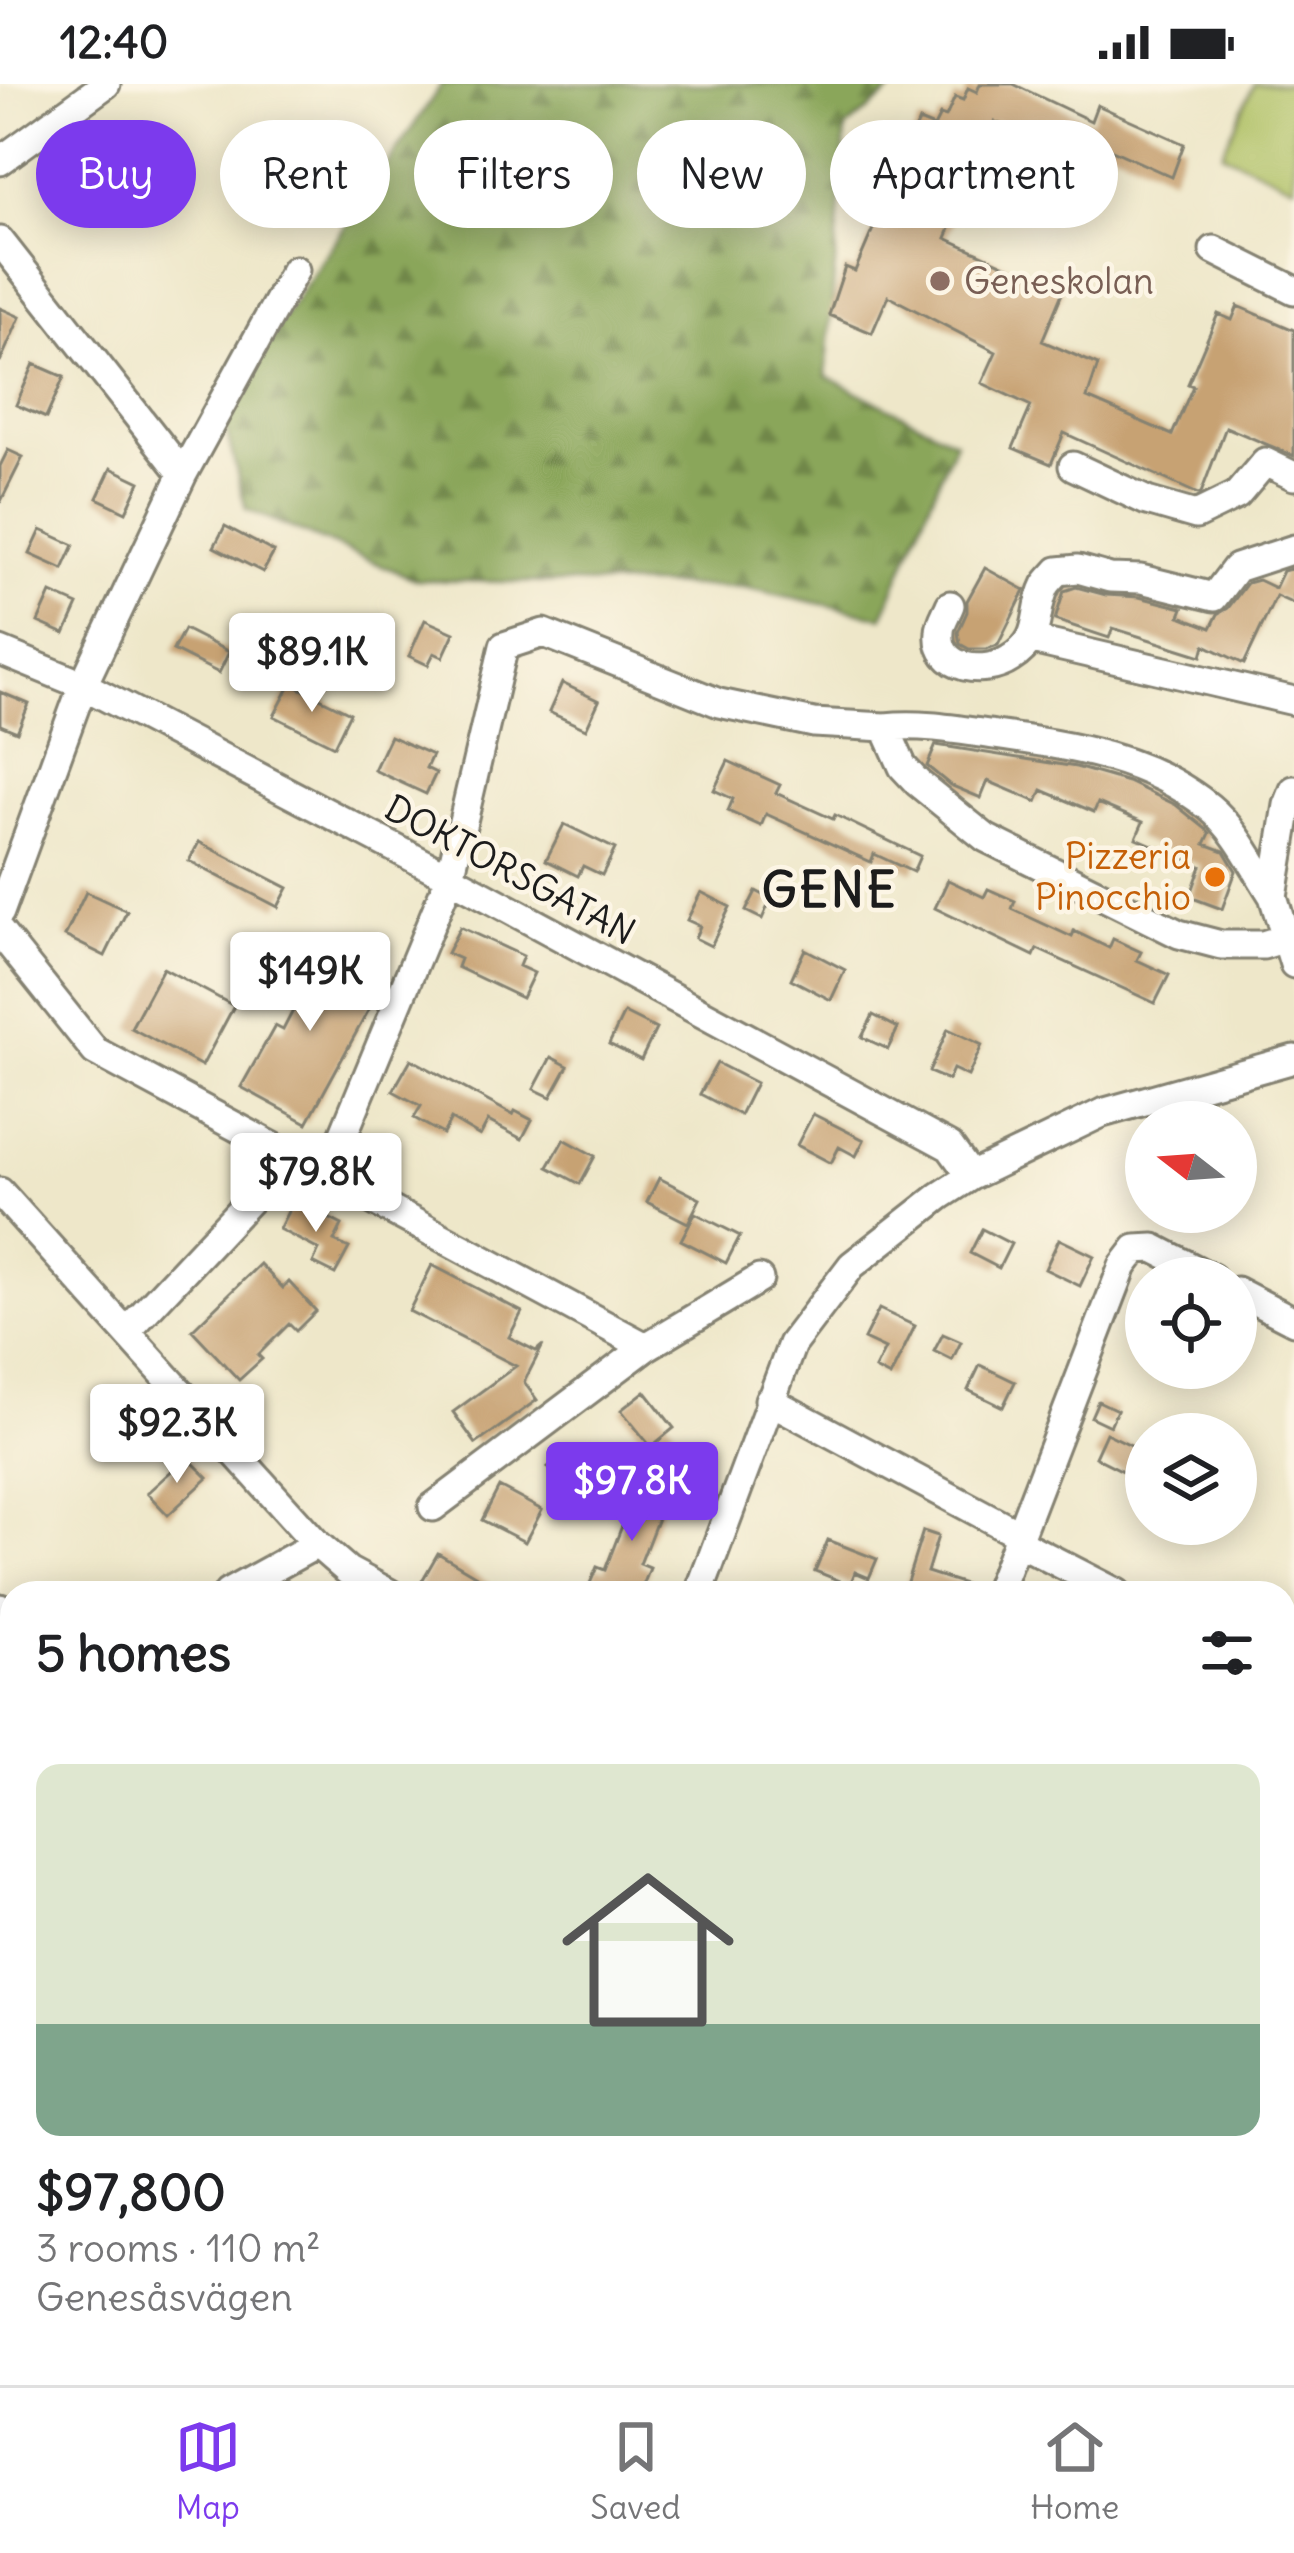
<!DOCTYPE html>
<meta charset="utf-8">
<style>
:root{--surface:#fff;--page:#f6f6f6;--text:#202124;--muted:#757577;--line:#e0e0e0;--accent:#7c3aed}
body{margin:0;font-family:Delius,sans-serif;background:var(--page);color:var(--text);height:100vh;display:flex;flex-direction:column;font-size:45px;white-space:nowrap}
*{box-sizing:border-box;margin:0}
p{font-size:39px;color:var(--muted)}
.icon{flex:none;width:66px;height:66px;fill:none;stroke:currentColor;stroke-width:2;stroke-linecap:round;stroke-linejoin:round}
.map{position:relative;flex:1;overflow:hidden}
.details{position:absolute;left:0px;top:1497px;width:1296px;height:804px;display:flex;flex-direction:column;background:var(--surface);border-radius:36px 36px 0 0;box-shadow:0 6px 30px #0003}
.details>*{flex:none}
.hud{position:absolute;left:36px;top:36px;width:1224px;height:108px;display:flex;gap:24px}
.needle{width:78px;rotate:287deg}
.fabs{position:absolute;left:1125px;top:1017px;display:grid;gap:24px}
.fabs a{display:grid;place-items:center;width:132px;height:132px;border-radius:50%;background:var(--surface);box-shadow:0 6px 30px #0003;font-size:60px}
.price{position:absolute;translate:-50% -102px;padding:0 27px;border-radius:12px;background:#fff;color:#222;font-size:39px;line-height:78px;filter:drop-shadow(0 3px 6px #0008)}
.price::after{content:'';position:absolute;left:50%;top:72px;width:36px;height:27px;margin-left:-18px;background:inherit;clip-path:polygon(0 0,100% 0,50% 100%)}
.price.active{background:var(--accent);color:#fff}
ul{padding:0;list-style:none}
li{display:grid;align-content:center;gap:24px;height:636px;padding:0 36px}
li+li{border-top:3px solid var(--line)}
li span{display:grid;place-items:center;height:372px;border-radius:24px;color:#555}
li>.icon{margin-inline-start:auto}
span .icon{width:216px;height:216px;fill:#fffc;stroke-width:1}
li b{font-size:51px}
h2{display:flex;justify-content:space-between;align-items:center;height:144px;padding:0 36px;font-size:51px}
.tag{padding:0 42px;border-radius:54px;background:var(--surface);box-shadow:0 6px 30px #0003;font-size:42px;line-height:108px}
.tag.active{background:var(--accent);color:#fff}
.status{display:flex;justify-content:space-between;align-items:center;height:84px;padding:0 60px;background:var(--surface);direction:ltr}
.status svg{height:33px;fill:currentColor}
.tabs{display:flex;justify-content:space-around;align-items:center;height:168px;border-top:3px solid var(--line);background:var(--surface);font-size:33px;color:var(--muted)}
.tabs a{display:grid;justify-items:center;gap:6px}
.tabs .active{color:var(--accent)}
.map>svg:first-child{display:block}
</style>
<div class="status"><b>12:40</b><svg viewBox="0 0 49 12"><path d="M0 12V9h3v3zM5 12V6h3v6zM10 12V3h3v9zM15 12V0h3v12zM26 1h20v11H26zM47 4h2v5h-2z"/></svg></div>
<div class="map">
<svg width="1294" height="2301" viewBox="0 0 1294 2301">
<defs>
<pattern id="forest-firs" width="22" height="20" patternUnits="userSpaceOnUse" patternTransform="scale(3)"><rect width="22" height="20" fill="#8aa65a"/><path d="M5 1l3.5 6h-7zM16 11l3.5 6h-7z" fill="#70864a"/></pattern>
</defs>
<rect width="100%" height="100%" fill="#fcf5e5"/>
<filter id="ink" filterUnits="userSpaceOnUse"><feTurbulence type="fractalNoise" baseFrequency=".00833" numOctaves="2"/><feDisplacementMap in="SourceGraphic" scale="24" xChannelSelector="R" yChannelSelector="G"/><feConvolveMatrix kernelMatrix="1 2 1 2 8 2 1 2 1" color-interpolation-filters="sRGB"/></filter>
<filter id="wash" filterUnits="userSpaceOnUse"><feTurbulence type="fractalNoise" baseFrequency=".004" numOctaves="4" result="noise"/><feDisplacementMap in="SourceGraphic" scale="48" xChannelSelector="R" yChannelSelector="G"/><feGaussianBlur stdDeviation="2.7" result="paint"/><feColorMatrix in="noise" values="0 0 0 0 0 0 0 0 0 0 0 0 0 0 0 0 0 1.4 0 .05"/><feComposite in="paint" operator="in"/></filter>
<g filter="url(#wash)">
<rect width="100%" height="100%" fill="#eee7c9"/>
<path fill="url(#forest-firs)" stroke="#53613b" stroke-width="3" d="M442 0H900L846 45 826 292 955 357 883 533 743 503 417 496 246 425 221 325Z"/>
<path fill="#aec064" stroke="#656e40" stroke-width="3" d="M1254 0H1294V102L1222 69Z"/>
<g id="blocks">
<path fill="#c7a273" d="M980 0H1013L1091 37 1097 21 1184 60 1172 93 1101 61 1098 67 1069 53 1063 64 995 38 946 154 1063 207 1042 257 1098 281 1087 314 1172 351 1193 302 1188 300 1218 230 1232 236 1238 222 1294 246V372L1226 343 1201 409 1198 410 1064 349 1051 380 1013 364 1031 322 982 299 996 268 888 212 872 249 829 231 845 183 855 187 919 37 934 43 940 31 946 33 955 13 963 16 968 4 977 8Z
M0 224 20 233 0 278Z
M34 280 64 293 46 334 16 321Z
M8 366 23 373 0 419V382Z
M111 384 140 398 126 428 97 414Z
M225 442 274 468 263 488 214 463Z
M41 446 74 461 63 485 30 470Z
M985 484 1025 506 998 561 986 565H969L960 560 958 548 967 528V517Z
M1294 484V520L1276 512 1244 580 1205 561 1202 572 1113 544 1109 554 1055 536 1064 507 1076 503 1106 511 1139 513 1183 524 1180 532 1211 544 1218 530 1228 524 1247 499 1258 496 1275 504 1283 487Z
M51 509 78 521 65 550 38 538Z
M425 536 454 549 443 573 434 569 428 581 409 572Z
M184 545 229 568 219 589 173 566Z
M562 599 599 617 586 645 549 628Z
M291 600 350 629 334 662 274 632Z
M0 608 29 620 17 648 0 641Z
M390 652 432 671 426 684 436 689 426 710 374 686Z
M936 661 1076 683 1128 698 1176 721 1206 745 1210 749 1205 760 1224 767 1236 787 1222 825 1190 813 1201 782 1136 754 1143 738 1098 719 1094 728 1042 706 1037 718 988 697 981 714 950 701 927 682Z
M728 677 780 701 776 709 833 735 835 731 920 772 913 788 874 770 871 778 766 730 761 742 728 727 733 715 714 706Z
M564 740 615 765 602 791 583 782 578 792 546 776Z
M199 758 288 804 278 823 189 777Z
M948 796 984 813 988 805 1015 817 1012 825 1072 853 1074 847 1109 864 1113 855 1141 868 1137 876 1169 891 1155 919 1037 865 1034 872 935 824Z
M756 807 771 815 762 835 746 827Z
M86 808 127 827 105 872 65 852Z
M701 808 730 823 711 862 695 854 700 842 687 836Z
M460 843 523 872 519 882 534 889 522 914 457 883 460 875 447 869Z
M279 852 380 905 307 1039 241 1003 275 942 283 946 311 892 269 870Z
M805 865 845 886 831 916 791 895Z
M163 884 234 922 202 982 131 944Z
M624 929 656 945 641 976 609 960Z
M873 931 898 944 888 965 862 953Z
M948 945 982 961 968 992 953 985 948 996 929 988Z
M551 973 568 982 551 1013 534 1005Z
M411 975 513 1031 515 1027 532 1036 522 1055 488 1037 480 1052 451 1035 443 1050 414 1034 421 1022 393 1007Z
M717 979 756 999 740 1031 700 1010Z
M813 1030 864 1056 856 1072 839 1063 831 1079 797 1061Z
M564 1055 595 1072 580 1100 548 1083Z
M659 1094 700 1115 688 1139 647 1118Z
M294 1116 342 1141 334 1157 349 1164 335 1190 313 1179 319 1166 279 1145Z
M695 1129 740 1152 726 1179 681 1156Z
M982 1145 1011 1160 999 1184 970 1169Z
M1059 1155 1094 1172 1080 1202 1045 1185Z
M260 1180 283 1204 289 1198 316 1227 296 1247 289 1240 258 1271 262 1275 239 1296 192 1246Z
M432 1181 522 1228 509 1253 536 1267 543 1261 524 1298 537 1316 476 1360 453 1328 516 1282 409 1227Z
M879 1225 915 1242 890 1293 875 1285 885 1265 864 1255Z
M943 1250 961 1258 952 1276 934 1267Z
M980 1281 1015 1298 1003 1323 968 1306Z
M645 1307 674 1344 651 1363 621 1326Z
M1098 1317 1117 1326 1110 1342 1091 1333Z
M1106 1349 1141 1366 1129 1390 1095 1373Z
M573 1364 592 1389 567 1408 548 1383Z
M187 1373 208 1394 168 1431 147 1409Z
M640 1395 669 1406 640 1480 650 1484 640 1509H586L597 1483 605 1486Z
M499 1403 542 1426 525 1458 482 1436Z
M923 1447 938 1452 927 1488 980 1505 979 1509H919L905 1504Z
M828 1456 877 1475 869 1494 855 1488 850 1501 815 1487Z
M438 1469 505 1509H431L419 1502Z"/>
</g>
</g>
<g filter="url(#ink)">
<use href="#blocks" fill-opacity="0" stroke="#858272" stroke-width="3"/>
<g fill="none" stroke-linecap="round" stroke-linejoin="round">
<g stroke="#858272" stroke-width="33">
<path id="minor" d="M0 77 106 0
M0 157 183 390
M1214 166 1294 206
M1073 382 1147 417 1196 431 1237 411 1265 378 1294 392
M950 521C947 529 940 539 940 548 936 587 986 591 1010 575 1045 553 1031 531 1046 501 1049 496 1054 492 1058 487L1078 485 1110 494 1141 495 1214 513 1236 484 1294 465
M1032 556 1294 617
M0 567 83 601 450 793 950 1063 971 1092
M885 643C923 639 958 646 995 651 1071 662 1148 673 1209 723 1236 745 1254 783 1273 812
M1294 706 1288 721 1273 812 1294 880
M0 828 83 601 183 390 295 186
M0 848 95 967 646 1263 433 1423
M0 1108 317 1460 348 1487 389 1509
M1236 1207 1294 1237
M128 1246 277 1087 334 1073 450 793 504 562 544 549 719 619 814 639 885 643 903 683 918 699 986 754 1179 850 1221 861H1263L1286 854
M646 1263 759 1195
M769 1316 1019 1450 1016 1457 1117 1509
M228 1509 317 1460
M699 1509 792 1260 852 1181 940 1112 971 1092 1102 1029 1294 975
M997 1509 1123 1182 1136 1165 1154 1164 1212 1194
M0 1524 12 1533
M1284 1596 1294 1601
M0 1676 12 1664
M1284 1878 1294 1882
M1284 1963 1294 1947
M310 2289 314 2301
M751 2289 781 2294
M34 2301 48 2289"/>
</g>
<use href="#minor" stroke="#fff" stroke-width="27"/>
</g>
</g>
<circle fill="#8d6e63" stroke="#fcf5e5" stroke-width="4.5" cx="940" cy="197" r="12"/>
<circle fill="#e8710a" stroke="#fcf5e5" stroke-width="4.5" cx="1215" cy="793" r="12"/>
<g text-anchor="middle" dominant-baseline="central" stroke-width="9" stroke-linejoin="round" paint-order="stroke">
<g font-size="36" fill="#785e54" stroke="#fcf5e5" text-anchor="start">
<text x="964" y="197">Geneskolan</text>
</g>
<g font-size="36" fill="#c56008" stroke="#fcf5e5" text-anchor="end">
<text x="1191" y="772">Pizzeria<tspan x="1191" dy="41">Pinocchio</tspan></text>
</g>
<g font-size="36" fill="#1c1c1c" stroke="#fcf5e5">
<text transform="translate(510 786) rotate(28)">DOKTORSGATAN</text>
</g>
<g font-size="48" font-weight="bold" letter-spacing="3" fill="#1c1c1c" stroke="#fcf5e5">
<text x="830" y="806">GENE</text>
</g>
</g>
</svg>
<div class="fabs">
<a><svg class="needle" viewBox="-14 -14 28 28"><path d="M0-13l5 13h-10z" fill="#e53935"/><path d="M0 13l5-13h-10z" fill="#757577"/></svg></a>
<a><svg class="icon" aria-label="locate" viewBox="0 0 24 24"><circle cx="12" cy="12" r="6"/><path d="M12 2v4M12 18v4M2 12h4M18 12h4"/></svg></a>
<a><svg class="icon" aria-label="layers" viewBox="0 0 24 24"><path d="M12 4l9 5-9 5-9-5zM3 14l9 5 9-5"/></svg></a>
</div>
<b class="price" style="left:312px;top:631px">$89.1K</b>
<b class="price" style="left:310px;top:950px">$149K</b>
<b class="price" style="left:316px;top:1151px">$79.8K</b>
<b class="price" style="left:177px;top:1402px">$92.3K</b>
<b class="price active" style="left:632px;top:1460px">$97.8K</b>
<div class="hud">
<a class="tag active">Buy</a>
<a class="tag">Rent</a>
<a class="tag">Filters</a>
<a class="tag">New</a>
<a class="tag">Apartment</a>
</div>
<section class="details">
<h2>5 homes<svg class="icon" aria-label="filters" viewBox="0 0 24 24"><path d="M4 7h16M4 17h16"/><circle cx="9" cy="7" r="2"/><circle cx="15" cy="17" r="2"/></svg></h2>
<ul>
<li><span style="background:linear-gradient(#dfe7d0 70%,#7fa58c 0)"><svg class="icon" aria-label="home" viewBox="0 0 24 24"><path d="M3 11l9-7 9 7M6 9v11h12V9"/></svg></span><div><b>$97,800</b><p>3 rooms · 110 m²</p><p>Genesåsvägen</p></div></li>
</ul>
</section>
</div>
<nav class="tabs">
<a class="active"><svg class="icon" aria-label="map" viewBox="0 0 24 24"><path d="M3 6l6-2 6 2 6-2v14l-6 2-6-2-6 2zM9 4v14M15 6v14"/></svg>Map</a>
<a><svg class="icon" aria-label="saved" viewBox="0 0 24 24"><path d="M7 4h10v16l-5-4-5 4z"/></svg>Saved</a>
<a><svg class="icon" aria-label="home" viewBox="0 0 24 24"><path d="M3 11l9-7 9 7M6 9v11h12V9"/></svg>Home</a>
</nav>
